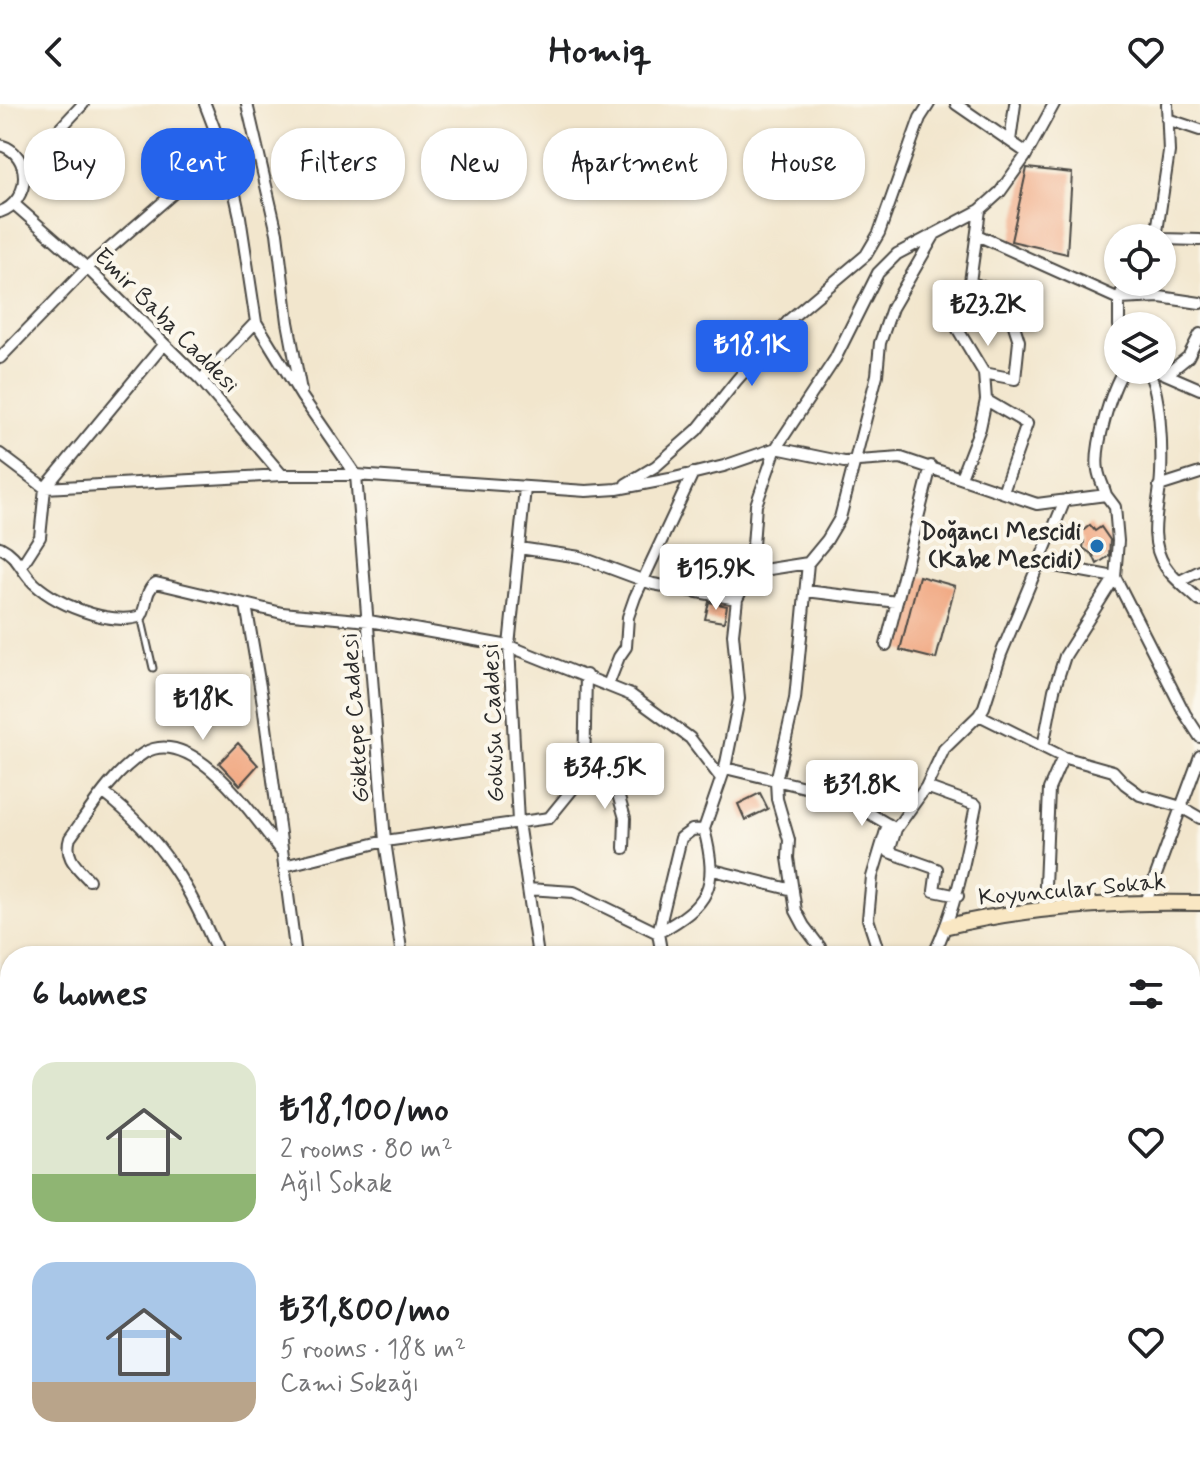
<!DOCTYPE html>
<meta charset="utf-8">
<style>
:root{--surface:#fff;--page:#f2f2f2;--text:#202124;--muted:#757577;--accent:#2563eb}
body{margin:0;font-family:Mynerve,sans-serif;background:var(--page);color:var(--text);height:100vh;display:flex;flex-direction:column;font-size:30px;white-space:nowrap}
*{box-sizing:border-box;margin:0}
p{font-size:26px;color:var(--muted)}
.icon{flex:none;width:44px;height:44px;fill:none;stroke:currentColor;stroke-width:2;stroke-linecap:round;stroke-linejoin:round}
.map{position:relative;flex:1;overflow:hidden}
.drawer{position:absolute;left:0px;top:842px;width:1200px;height:514px;display:flex;flex-direction:column;background:var(--surface);border-radius:32px 32px 0 0;box-shadow:0 2px 6px #0004}
.drawer>*{flex:none}
.hud{position:absolute;left:24px;top:24px;width:1152px;height:72px;display:flex;gap:16px}
.controls{position:absolute;left:1104px;top:120px;display:grid;gap:16px}
.controls a{display:grid;place-items:center;width:72px;height:72px;border-radius:50%;background:var(--surface);box-shadow:0 2px 6px #0004;font-size:40px}
.price{position:absolute;translate:-50% -68px;padding:0 18px;border-radius:8px;background:#fff;color:#222;font-size:26px;line-height:52px;filter:drop-shadow(0 2px 4px #0008)}
.price::after{content:'';position:absolute;left:50%;top:48px;width:24px;height:18px;margin-left:-12px;background:inherit;clip-path:polygon(0 0,100% 0,50% 100%)}
.price.current{background:var(--accent);color:#fff}
ul{padding:0;list-style:none}
li{display:flex;align-items:center;gap:24px;height:200px;padding:0 32px}
li span{display:grid;place-items:center;flex:none;width:224px;height:160px;border-radius:24px;color:#555}
li>.icon{margin-inline-start:auto}
span .icon{width:96px;height:96px;fill:#fffc;stroke-width:1}
li b{font-size:34px}
h2{display:flex;justify-content:space-between;align-items:center;height:96px;padding:0 32px;font-size:34px}
.pill{padding:0 28px;border-radius:32px;background:var(--surface);box-shadow:0 2px 6px #0004;font-size:28px;line-height:72px}
.pill.current{background:var(--accent);color:#fff}
header{display:flex;justify-content:space-between;align-items:center;height:104px;padding:0 32px;background:var(--surface);font-size:36px;font-weight:700}
.map>svg:first-child{display:block}
</style>
<header><svg class="icon" aria-label="back" viewBox="0 0 24 24"><path d="M15 5l-7 7 7 7"/></svg>Homiq<svg class="icon" aria-label="heart" viewBox="0 0 24 24"><path d="M12 20l-8-8c-3-5 5-10 8-4 3-6 11-1 8 4z"/></svg></header>
<div class="map">
<svg width="1200" height="1355" viewBox="0 0 1200 1355">
<rect width="100%" height="100%" fill="#fbf7ec"/>
<filter id="ink" filterUnits="userSpaceOnUse"><feTurbulence type="fractalNoise" baseFrequency=".0125" numOctaves="2"/><feDisplacementMap in="SourceGraphic" scale="16" xChannelSelector="R" yChannelSelector="G"/><feConvolveMatrix kernelMatrix="1 2 1 2 8 2 1 2 1" color-interpolation-filters="sRGB"/></filter>
<filter id="wash" filterUnits="userSpaceOnUse"><feTurbulence type="fractalNoise" baseFrequency=".006" numOctaves="4" result="noise"/><feDisplacementMap in="SourceGraphic" scale="32" xChannelSelector="R" yChannelSelector="G"/><feGaussianBlur stdDeviation="1.8" result="paint"/><feColorMatrix in="noise" values="0 0 0 0 0 0 0 0 0 0 0 0 0 0 0 0 0 1.4 0 .05"/><feComposite in="paint" operator="in"/></filter>
<g filter="url(#wash)">
<rect width="100%" height="100%" fill="#f2e6cd"/>
<g id="blocks">
<path fill="#f1a882" d="M1027 64 1072 69 1067 150 1011 137Z
M1090 421 1095 427 1101 423 1110 436 1109 452 1097 460 1093 451 1083 444 1084 437 1079 430Z
M919 472 955 482 936 555 900 546Z
M709 498 727 502 724 518 705 515Z
M238 639 258 661 240 681 219 659Z
M760 689 768 705 745 716 738 700Z"/>
</g>
</g>
<g filter="url(#ink)">
<use href="#blocks" fill-opacity="0" stroke="#494743" stroke-width="2"/>
<g fill="none" stroke-linecap="round" stroke-linejoin="round">
<g stroke="#494743" stroke-width="9">
<path id="lane" d="M141 512 153 564"/>
</g>
<g stroke="#494743" stroke-width="14">
<path id="street" d="M205 0 229 63 240 113 256 218 302 293 356 371 385 737 402 852
M247 0 277 129 288 218 301 287
M956 0 1027 49
M1167 15 1200 26
M1010 37 1015 0
M0 41C33 50 31 97 0 108
M24 63 83 0
M14 100 87 164 201 276 282 371
M977 131 1119 195 1160 193 1200 199
M1156 134 1169 48 1167 0
M1162 135 1200 136
M970 178 988 185 1010 209 1019 237 1015 275 984 269
M1119 222V195L1126 178
M0 254 87 164 176 87
M1147 266C1161 285 1162 346 1161 370 1160 401 1146 433 1165 462 1173 475 1189 486 1200 497
M1156 266 1200 285
M1167 270 1188 253 1200 230
M201 276 256 218
M986 296 1027 320 1003 388
M0 350 45 384 282 371H356L586 387 617 385 670 375 724 362 776 344 844 358 901 354 1037 400 1106 391C1104 383 1099 374 1098 366 1094 344 1111 285 1124 266
M961 373 980 324 986 296 984 269 957 224 959 206 970 178 980 106
M626 380 656 362 697 326 736 277 790 215 866 151 879 129 920 14 929 0
M1159 382 1200 369
M525 384 509 542 518 718 538 852
M1106 391 1115 403 1118 437 1115 473 1185 610 1200 633
M0 443C16 451 19 462 30 475 50 499 111 523 141 512 148 501 144 487 156 479L282 509 369 517 509 542 631 591 690 634 720 673
M519 444 580 453 653 480 737 495
M1038 459 1115 473 1065 552 1054 586 1043 643
M22 461 40 433 45 384 164 240
M751 468 808 459
M1180 477 1200 467
M806 487 897 498
M246 501 263 600 296 852
M886 541 931 362
M608 581 619 553 626 543 628 513 635 493 693 369
M979 611 1063 653 1113 667 1125 680 1140 691 1181 703 1200 714
M725 664 838 691 896 725 889 748 937 765 934 787 958 792
M584 671 617 687 625 714 624 744
M926 683 976 701C965 755 957 802 933 852
M104 689C162 734 191 785 219 852
M896 725 926 683 944 645 979 611 984 603 1001 550 1065 396
M284 762 385 737 549 714 584 671 586 571
M713 766 793 786
M89 776C76 762 64 753 70 734 91 705 113 668 144 649 193 620 254 713 280 746
M528 785 574 788 658 829C710 800 719 783 704 725
M1146 798 1200 652
M1044 806 1049 685 1063 653
M662 852 658 829 681 734 692 726 704 725 725 664 739 595 733 530 737 495 751 468 756 401 776 344 835 255 878 169 897 150 980 106 1000 88 1025 53 1054 0
M822 852 820 843 804 822 796 807 788 754 789 736 777 695 776 677 795 595 808 459 827 436 840 414 877 271 880 239 892 204 935 130
M880 852 868 815 872 773 888 720
M1190 1125 1200 1121
M267 1346 272 1355
M324 1346 326 1355
M369 1346 370 1355
M472 1346 474 1355
M604 1346 605 1355
M763 1346 767 1355
M1153 1346 1155 1355
M114 1355 118 1346
M403 1355 467 1346"/>
</g>
<g stroke="#494743" stroke-width="18">
<path id="secondary" d="M948 822C1030 803 1116 797 1200 799"/>
</g>
<use href="#lane" stroke="#fff" stroke-width="5"/>
<use href="#street" stroke="#fff" stroke-width="10"/>
<use href="#secondary" stroke="#f9e7c3" stroke-width="14"/>
</g>
</g>
<circle fill="#1f6fb2" stroke="#fbf7ec" stroke-width="3" cx="1097" cy="442" r="8"/>
<g text-anchor="middle" dominant-baseline="central" stroke-width="8" stroke-linejoin="round" paint-order="stroke">
<g font-size="24" fill="#2b2b2b" stroke="#fbf7ec">
<text transform="translate(166 217) rotate(45)">Emir Baba Caddesi</text>
<text transform="translate(356 614) rotate(-94)">Göktepe Caddesi</text>
<text transform="translate(494 619) rotate(-92)">Gokusu Caddesi</text>
<text transform="translate(1072 786) rotate(-5)">Koyuncular Sokak</text>
</g>
<g font-size="24" font-weight="bold" fill="#2b2b2b" stroke="#fbf7ec" text-anchor="end">
<text x="1081" y="428">Doğancı Mescidi<tspan x="1081" dy="28">(Kabe Mescidi)</tspan></text>
</g>
</g>
</svg>
<div class="controls">
<a><svg class="icon" aria-label="locate" viewBox="0 0 24 24"><circle cx="12" cy="12" r="6"/><path d="M12 2v4M12 18v4M2 12h4M18 12h4"/></svg></a>
<a><svg class="icon" aria-label="layers" viewBox="0 0 24 24"><path d="M12 4l9 5-9 5-9-5zM3 14l9 5 9-5"/></svg></a>
</div>
<b class="price" style="left:988px;top:244px">₺23.2K</b>
<b class="price current" style="left:752px;top:284px">₺18.1K</b>
<b class="price" style="left:716px;top:508px">₺15.9K</b>
<b class="price" style="left:203px;top:638px">₺18K</b>
<b class="price" style="left:605px;top:707px">₺34.5K</b>
<b class="price" style="left:862px;top:724px">₺31.8K</b>
<div class="hud">
<a class="pill">Buy</a>
<a class="pill current">Rent</a>
<a class="pill">Filters</a>
<a class="pill">New</a>
<a class="pill">Apartment</a>
<a class="pill">House</a>
</div>
<section class="drawer">
<h2>6 homes<svg class="icon" aria-label="filters" viewBox="0 0 24 24"><path d="M4 7h16M4 17h16"/><circle cx="9" cy="7" r="2"/><circle cx="15" cy="17" r="2"/></svg></h2>
<ul>
<li><span style="background:linear-gradient(#dfe7d0 70%,#8fb573 0)"><svg class="icon" aria-label="home" viewBox="0 0 24 24"><path d="M3 11l9-7 9 7M6 9v11h12V9"/></svg></span><div><b>₺18,100/mo</b><p>2 rooms · 80 m²</p><p>Ağıl Sokak</p></div><svg class="icon" aria-label="heart" viewBox="0 0 24 24"><path d="M12 20l-8-8c-3-5 5-10 8-4 3-6 11-1 8 4z"/></svg></li>
<li><span style="background:linear-gradient(#a9c7e8 75%,#b9a48a 0)"><svg class="icon" aria-label="home" viewBox="0 0 24 24"><path d="M3 11l9-7 9 7M6 9v11h12V9"/></svg></span><div><b>₺31,800/mo</b><p>5 rooms · 188 m²</p><p>Cami Sokağı</p></div><svg class="icon" aria-label="heart" viewBox="0 0 24 24"><path d="M12 20l-8-8c-3-5 5-10 8-4 3-6 11-1 8 4z"/></svg></li>
</ul>
</section>
</div>
